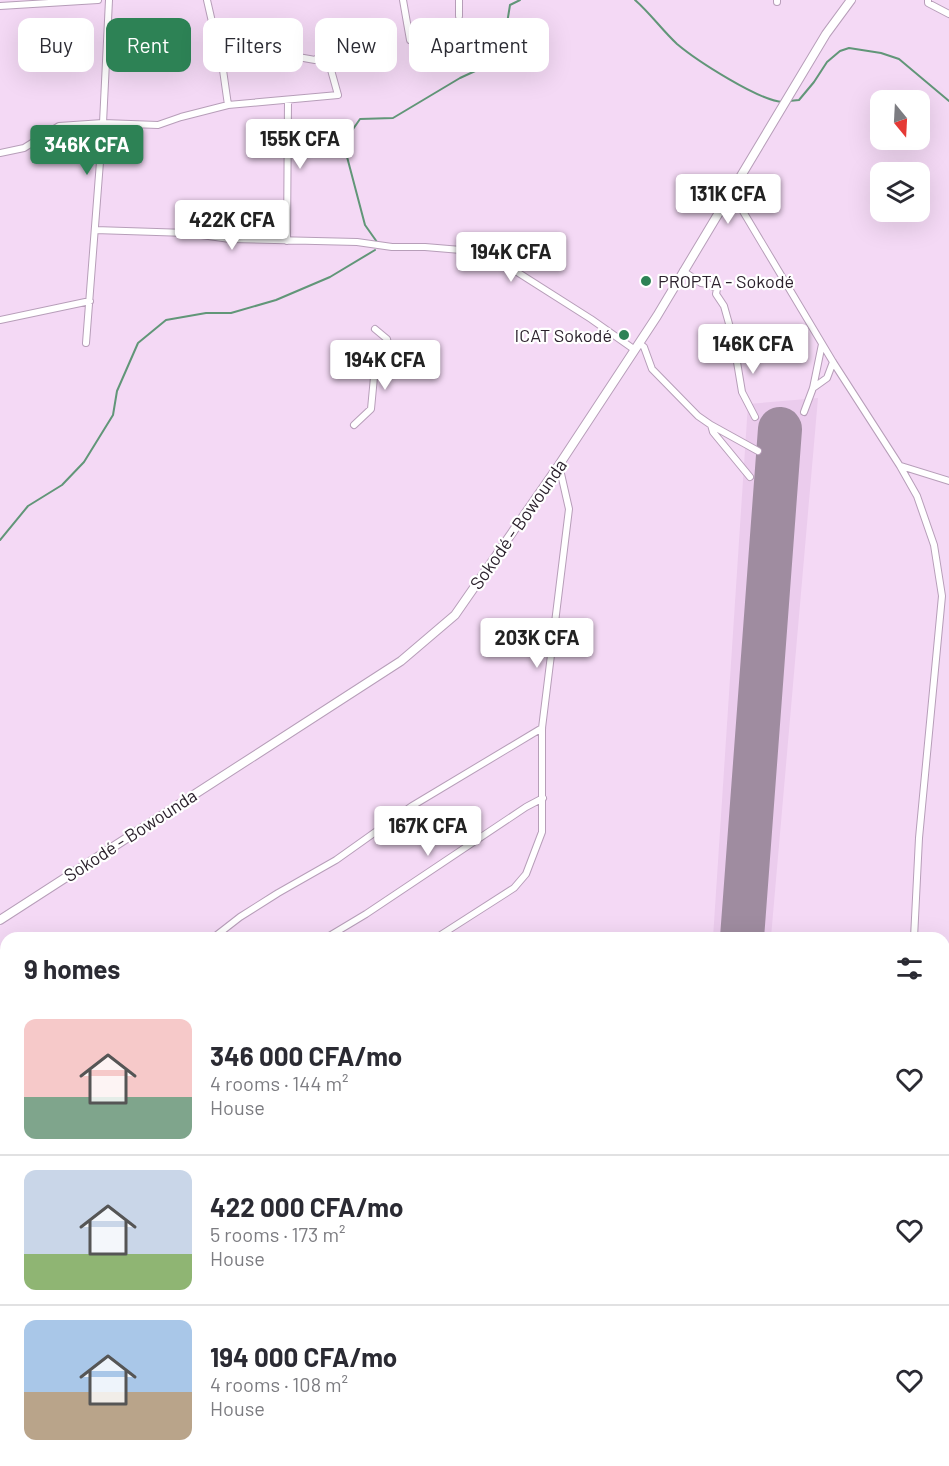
<!DOCTYPE html>
<meta charset="utf-8">
<style>
:root{--surface:#fff;--page:#f2f2f3;--text:#2b2b33;--muted:#7c7c81;--line:#e1e1e2;--accent:#2d8255}
body{margin:0;font-family:Barlow,sans-serif;background:var(--page);color:var(--text);height:100vh;display:flex;flex-direction:column;font-size:22px;white-space:nowrap}
*{box-sizing:border-box;margin:0}
p{font-size:20px;color:var(--muted)}
.icon{flex:none;width:33px;height:33px;fill:none;stroke:currentColor;stroke-width:2;stroke-linecap:round;stroke-linejoin:round}
.map{position:relative;flex:1;overflow:hidden}
.side{position:absolute;left:0px;top:932px;width:950px;height:536px;display:flex;flex-direction:column;background:var(--surface);border-radius:18px 18px 0 0;box-shadow:0 6px 24px #0002}
.side>*{flex:none}
.guide{position:absolute;left:18px;top:18px;width:600px;height:54px;display:flex;gap:12px}
.needle{width:39px;rotate:162deg}
.tools{position:absolute;left:870px;top:90px;display:grid;gap:12px}
.tools a{display:grid;place-items:center;width:60px;height:60px;border-radius:12px;background:var(--surface);box-shadow:0 6px 24px #0002;font-size:30px}
.price{position:absolute;translate:-50% -51px;padding:0 14px;border-radius:6px;background:#fff;color:#222;font-size:20px;line-height:39px;filter:drop-shadow(0 2px 3px #0008)}
.price::after{content:'';position:absolute;left:50%;top:36px;width:18px;height:14px;margin-left:-9px;background:inherit;clip-path:polygon(0 0,100% 0,50% 100%)}
.price.on{background:var(--accent);color:#fff}
ul{padding:0;list-style:none}
li{display:flex;align-items:center;gap:18px;height:150px;padding:0 24px}
li+li{border-top:2px solid var(--line)}
li span{display:grid;place-items:center;flex:none;width:168px;height:120px;border-radius:12px;color:#555}
li>.icon{margin-inline-start:auto}
span .icon{width:72px;height:72px;fill:#fffc;stroke-width:1}
li b{font-size:26px}
h2{display:flex;justify-content:space-between;align-items:center;height:72px;padding:0 24px;font-size:26px}
.pill{padding:0 21px;border-radius:12px;background:var(--surface);box-shadow:0 6px 24px #0002;font-size:21px;line-height:54px}
.pill.on{background:var(--accent);color:#fff}
.map>svg:first-child{display:block}
</style>
<div class="map">
<svg width="949" height="1466" viewBox="0 0 949 1466">
<rect width="100%" height="100%" fill="#f4d9f5"/>
<path fill="#ebcced" d="M818 398 771 937 713 938 748 404Z"/>
<g fill="none" stroke-linecap="round" stroke-linejoin="round">
<path stroke="#619678" stroke-width="2" d="M635 0C650 13 662 30 677 44 696 60 759 101 783 102
M789 101 799 100 814 82 827 62 840 51 849 48 881 53 899 59 949 101
M377 242 365 225 346 153 351 132 360 119 393 118 460 78 486 66 504 42 510 5 520 0
M0 540 28 506 62 485 84 462 113 415 117 391 138 343 166 320 206 313H231L276 300 330 277 375 250"/>
<path stroke="#9f8ca0" stroke-width="44" d="M742 938 780 429"/>
<g stroke="#b79eb9" stroke-width="8">
<path id="minor" d="M207 0 223 70 228 105
M403 0 410 40
M459 0V16
M928 0V3L949 14
M777 2V0
M0 6 98 0
M0 153 24 148 59 126 103 123 158 125 181 117 228 105 338 95 326 52 315 60 298 57 295 53 281 52 278 35 216 40
M732 193 833 362 900 466 917 496 934 545 942 596 919 838 914 938
M95 230 187 233 230 239 357 242 392 247H425L461 250 503 263 591 319 635 350
M287 241 288 100
M683 271 701 283 708 284 717 289 716 294 724 306 733 338 742 392 755 417
M0 320 90 301
M86 343 103 123 109 0
M639 343 644 347 652 369 698 416 711 425 713 432 750 477
M813 388 827 378 833 362
M804 412 813 388 822 344
M354 425 371 409 374 377 391 357 387 339 375 329
M711 425 758 451
M901 466 949 481
M213 938 240 917 278 893 336 860 412 806 542 728
M326 938 366 914 526 807 543 798
M436 938 514 888 526 874 542 832V728L569 509 559 465
M0 990 6 1004
M944 1039 949 1040
M0 1204 5 1215
M944 1288 949 1293
M944 1370 949 1378
M0 1415 6 1423
M36 1461 40 1466
M767 1466 768 1461"/>
</g>
<g stroke="#b79eb9" stroke-width="10">
<path id="secondary" d="M0 920 401 661 455 615 559 465 657 316 826 34 851 0"/>
</g>
<use href="#minor" stroke="#fff" stroke-width="6"/>
<use href="#secondary" stroke="#fff" stroke-width="8"/>
</g>
<g fill="#2d8255" stroke="#fff" stroke-width="2">
<circle cx="646" cy="281" r="6"/>
<circle cx="624" cy="335" r="6"/>
</g>
<g text-anchor="middle" dominant-baseline="central" stroke-width="4.5" stroke-linejoin="round" paint-order="stroke">
<g font-size="18" fill="#2c222d" stroke="#fff" text-anchor="start">
<text x="658" y="281">PROPTA - Sokodé</text>
<text x="612" y="335" text-anchor="end">ICAT Sokodé</text>
</g>
<g font-size="18" fill="#2c222d" stroke="#fff">
<text transform="translate(518 524) rotate(-55)">Sokodé - Bowounda</text>
<text transform="translate(130 835) rotate(-33)">Sokodé - Bowounda</text>
</g>
</g>
</svg>
<div class="tools">
<a><svg class="needle" viewBox="-14 -14 28 28"><path d="M0-13l5 13h-10z" fill="#e53935"/><path d="M0 13l5-13h-10z" fill="#7c7c81"/></svg></a>
<a><svg class="icon" aria-label="layers" viewBox="0 0 24 24"><path d="M12 4l9 5-9 5-9-5zM3 14l9 5 9-5"/></svg></a>
</div>
<b class="price" style="left:300px;top:170px">155K CFA</b>
<b class="price on" style="left:87px;top:176px">346K CFA</b>
<b class="price" style="left:728px;top:225px">131K CFA</b>
<b class="price" style="left:232px;top:251px">422K CFA</b>
<b class="price" style="left:511px;top:283px">194K CFA</b>
<b class="price" style="left:753px;top:375px">146K CFA</b>
<b class="price" style="left:385px;top:391px">194K CFA</b>
<b class="price" style="left:537px;top:669px">203K CFA</b>
<b class="price" style="left:428px;top:857px">167K CFA</b>
<div class="guide">
<a class="pill">Buy</a>
<a class="pill on">Rent</a>
<a class="pill">Filters</a>
<a class="pill">New</a>
<a class="pill">Apartment</a>
</div>
<section class="side">
<h2>9 homes<svg class="icon" aria-label="filters" viewBox="0 0 24 24"><path d="M4 7h16M4 17h16"/><circle cx="9" cy="7" r="2"/><circle cx="15" cy="17" r="2"/></svg></h2>
<ul>
<li><span style="background:linear-gradient(#f6c9c9 65%,#7fa58c 0)"><svg class="icon" aria-label="home" viewBox="0 0 24 24"><path d="M3 11l9-7 9 7M6 9v11h12V9"/></svg></span><div><b>346 000 CFA/mo</b><p>4 rooms · 144 m²</p><p>House</p></div><svg class="icon" aria-label="heart" viewBox="0 0 24 24"><path d="M12 20l-8-8c-3-5 5-10 8-4 3-6 11-1 8 4z"/></svg></li>
<li><span style="background:linear-gradient(#c9d6e8 70%,#8fb573 0)"><svg class="icon" aria-label="home" viewBox="0 0 24 24"><path d="M3 11l9-7 9 7M6 9v11h12V9"/></svg></span><div><b>422 000 CFA/mo</b><p>5 rooms · 173 m²</p><p>House</p></div><svg class="icon" aria-label="heart" viewBox="0 0 24 24"><path d="M12 20l-8-8c-3-5 5-10 8-4 3-6 11-1 8 4z"/></svg></li>
<li><span style="background:linear-gradient(#a9c7e8 60%,#b9a48a 0)"><svg class="icon" aria-label="home" viewBox="0 0 24 24"><path d="M3 11l9-7 9 7M6 9v11h12V9"/></svg></span><div><b>194 000 CFA/mo</b><p>4 rooms · 108 m²</p><p>House</p></div><svg class="icon" aria-label="heart" viewBox="0 0 24 24"><path d="M12 20l-8-8c-3-5 5-10 8-4 3-6 11-1 8 4z"/></svg></li>
</ul>
</section>
</div>
